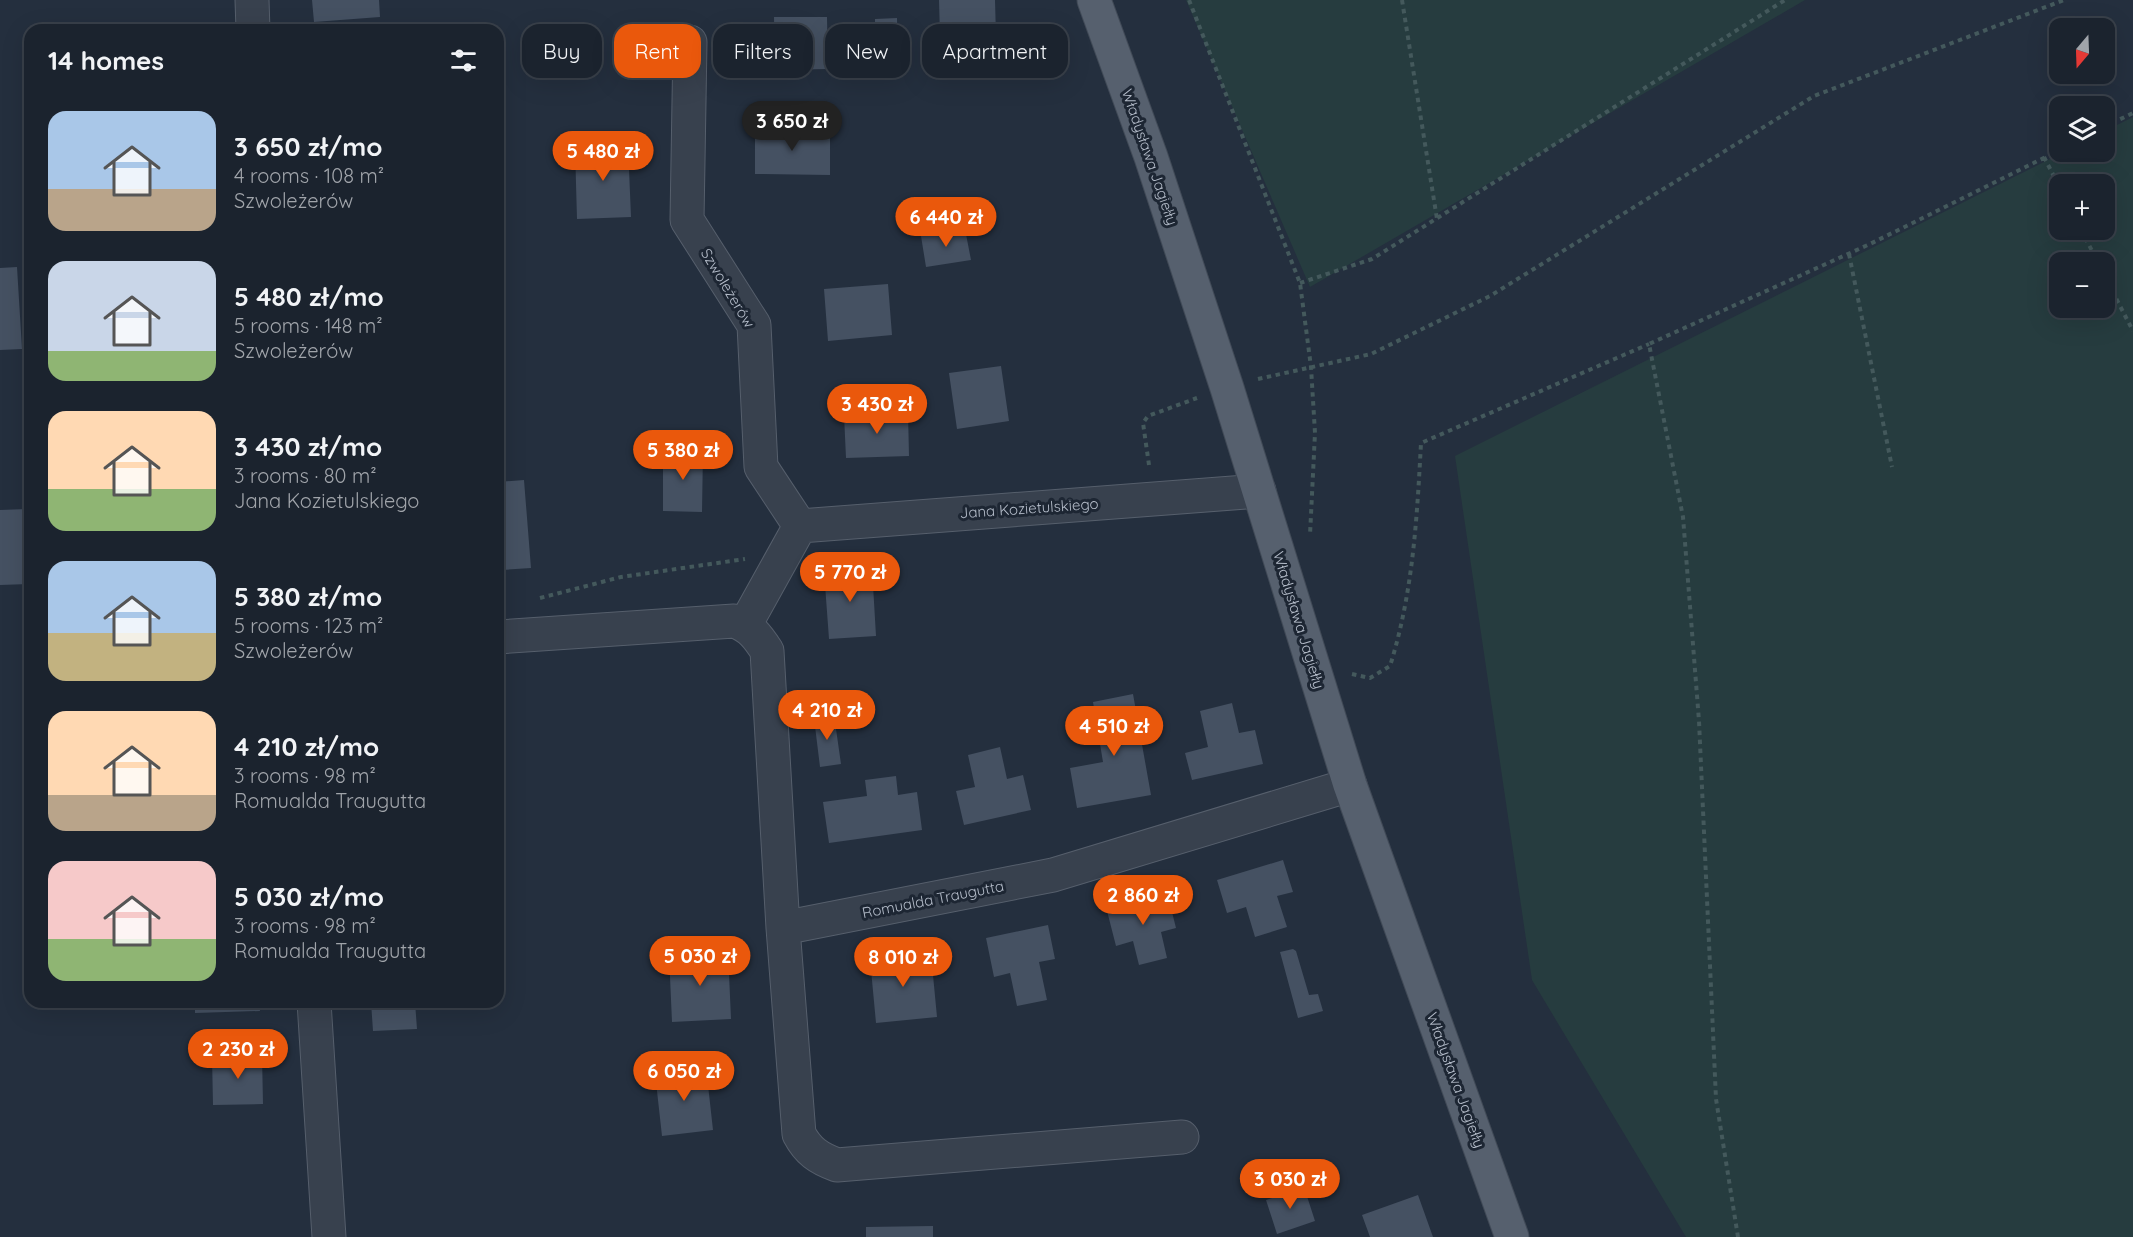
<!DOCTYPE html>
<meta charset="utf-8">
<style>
:root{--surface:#1b232e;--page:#242b36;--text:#f1f3f6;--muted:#a0a4aa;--line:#39404a;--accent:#ea580c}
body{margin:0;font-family:Quicksand,sans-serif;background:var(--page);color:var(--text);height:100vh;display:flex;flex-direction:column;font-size:22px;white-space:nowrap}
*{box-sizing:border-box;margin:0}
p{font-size:20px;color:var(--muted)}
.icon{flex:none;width:33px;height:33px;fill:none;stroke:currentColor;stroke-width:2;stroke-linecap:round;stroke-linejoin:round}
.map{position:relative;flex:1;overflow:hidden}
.details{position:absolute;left:24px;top:24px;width:480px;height:984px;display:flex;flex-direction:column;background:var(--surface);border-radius:18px;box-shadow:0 6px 24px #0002,0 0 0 2px var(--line)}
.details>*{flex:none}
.hud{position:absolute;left:522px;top:24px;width:570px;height:54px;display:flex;gap:12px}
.needle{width:39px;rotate:199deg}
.controls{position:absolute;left:2049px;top:18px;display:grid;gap:12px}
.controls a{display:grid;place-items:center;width:66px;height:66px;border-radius:12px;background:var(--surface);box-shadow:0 6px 24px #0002,0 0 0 2px var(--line);font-size:30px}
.price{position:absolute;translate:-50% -51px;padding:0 14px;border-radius:21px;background:var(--accent);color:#fff;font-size:20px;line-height:39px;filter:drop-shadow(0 2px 3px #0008)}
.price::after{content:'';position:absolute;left:50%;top:36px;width:18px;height:14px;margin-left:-9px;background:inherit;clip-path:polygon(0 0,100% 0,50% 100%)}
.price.active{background:#222;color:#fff}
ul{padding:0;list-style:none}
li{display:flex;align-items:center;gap:18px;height:150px;padding:0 24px}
li span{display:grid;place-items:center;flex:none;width:168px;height:120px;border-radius:18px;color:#555}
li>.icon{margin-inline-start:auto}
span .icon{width:72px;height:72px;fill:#fffc;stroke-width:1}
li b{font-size:26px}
h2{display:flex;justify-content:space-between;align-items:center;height:72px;padding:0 24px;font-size:26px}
.chip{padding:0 21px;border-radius:18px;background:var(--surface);box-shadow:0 6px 24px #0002,0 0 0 2px var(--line);font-size:21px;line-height:54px}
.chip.active{background:var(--accent);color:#fff}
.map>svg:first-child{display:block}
</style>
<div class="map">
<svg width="2133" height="1237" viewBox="0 0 2133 1237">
<rect width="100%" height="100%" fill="#242f3e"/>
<path fill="#263c3f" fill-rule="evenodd" d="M1186 0H1805L1310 287Z
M2133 117V1237H1686L1532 980 1455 456 2064 152H2104L2105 131ZM2104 184V230H2060V184ZM2060 262H2104V308H2060Z"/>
<path fill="#455162" d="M312 0H379L380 17 314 22Z
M939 0H995L996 36H940Z
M774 17H827L828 69 775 70Z
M897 18 898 77 863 79 861 34 875 33V19Z
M755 128 830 129V175L755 174Z
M628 145 631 217 577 219 575 148Z
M965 229 971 260 926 267 921 236Z
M17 267 22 349 0 350V268Z
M888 284 892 335 828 341 824 289Z
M1001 366 1009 421 957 429 949 373Z
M498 394H504L506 454H498Z
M908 412 909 456 846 458 844 415Z
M663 450 703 451 702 512 663 511Z
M524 480 531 568 502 570 498 482Z
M27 509 29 584 0 585V510Z
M872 568 876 636 829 639 824 571Z
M1133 694 1151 795 1077 808 1070 768 1103 762 1093 702Z
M1232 703 1239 733 1255 730 1263 764 1192 780 1185 753 1208 747 1200 711Z
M834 715 841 764 820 767 814 718Z
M1000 747 1007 779 1023 775 1031 810 964 825 956 791 975 787 968 755Z
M896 776 898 795 917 792 922 830 829 843 823 802 867 796 865 780Z
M1283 860 1293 892 1277 896 1287 927 1255 937 1246 907 1227 913 1217 880Z
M1167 892 1176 928 1161 932 1167 958 1139 965 1133 941 1116 946 1106 907Z
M1048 925 1055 959 1039 962 1047 1000 1017 1006 1010 973 994 977 986 938Z
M1293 949 1296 951 1309 995 1318 994 1323 1011 1298 1018 1280 952Z
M728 951 731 1019 672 1022 669 954Z
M931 954 937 1017 876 1023 870 959Z
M195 1002H259L260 1011 195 1013Z
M371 1002H415L417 1029 373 1031Z
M262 1055 263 1104 213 1105 212 1056Z
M706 1067 713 1130 662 1136 655 1073Z
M1304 1187 1315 1221 1277 1234 1266 1200Z
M1418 1195 1433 1237H1370L1362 1215Z
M933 1226V1237H866V1227Z"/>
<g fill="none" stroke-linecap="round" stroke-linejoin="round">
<g stroke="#565f6c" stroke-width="35">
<path id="minor" d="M252 0 253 30
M690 42 687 220 754 325 761 467 800 526
M800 526 1259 491
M745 625 800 526
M498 637 734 621C750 626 758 637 767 651L783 928
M314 1002 329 1237
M1182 1137 837 1165C818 1158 808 1151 799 1134L783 928 1053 875 1350 785"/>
</g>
<g stroke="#414a57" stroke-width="35">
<path id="major" d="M1094 0 1151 157 1227 388 1350 785 1512 1237"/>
</g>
<path stroke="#44595c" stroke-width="4" stroke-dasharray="4.5 4.5" stroke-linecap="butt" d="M1189 0 1300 283 1311 367 1315 433 1310 535
M1402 0 1437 219
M2104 127 2133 113
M2044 157 2060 188
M2081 230 2098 262
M1849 254 1892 467
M2104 275 2133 331
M1300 283 1372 259 1785 0
M1258 379 1371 354 1490 296 1814 96 2064 0
M1149 465 1143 423 1148 416 1197 398
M540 598 621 577 745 559
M1352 674 1370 678 1390 666C1413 593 1417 518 1421 443L1649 344
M1738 1237 1716 1099 1699 721 1683 517 1649 344 1870 244 2060 150"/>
<use href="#minor" stroke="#38414e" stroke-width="33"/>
<use href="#major" stroke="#56606e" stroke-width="33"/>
</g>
<g text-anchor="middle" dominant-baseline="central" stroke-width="6" stroke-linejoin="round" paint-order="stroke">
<g font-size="15" fill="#b4bcc9" stroke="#1d2633">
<text transform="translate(1150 157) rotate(71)">Władysława Jagiełły</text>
<text transform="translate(728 288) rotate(59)">Szwoleżerów</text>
<text transform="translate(1029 508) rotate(-4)">Jana Kozietulskiego</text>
<text transform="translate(1299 620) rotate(73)">Władysława Jagiełły</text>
<text transform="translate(933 899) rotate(-11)">Romualda Traugutta</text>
<text transform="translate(1456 1080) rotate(70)">Władysława Jagiełły</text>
</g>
</g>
</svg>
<div class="controls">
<a><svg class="needle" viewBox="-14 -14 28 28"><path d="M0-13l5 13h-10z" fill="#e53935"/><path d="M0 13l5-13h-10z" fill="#a0a4aa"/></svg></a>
<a><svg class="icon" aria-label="layers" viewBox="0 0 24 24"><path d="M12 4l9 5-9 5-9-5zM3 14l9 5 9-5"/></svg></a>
<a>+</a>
<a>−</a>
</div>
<b class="price active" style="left:792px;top:152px">3 650 zł</b>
<b class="price" style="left:603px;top:182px">5 480 zł</b>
<b class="price" style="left:946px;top:248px">6 440 zł</b>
<b class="price" style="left:877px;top:435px">3 430 zł</b>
<b class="price" style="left:683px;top:481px">5 380 zł</b>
<b class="price" style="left:850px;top:603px">5 770 zł</b>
<b class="price" style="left:827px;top:741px">4 210 zł</b>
<b class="price" style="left:1114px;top:757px">4 510 zł</b>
<b class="price" style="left:1143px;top:926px">2 860 zł</b>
<b class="price" style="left:700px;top:987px">5 030 zł</b>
<b class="price" style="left:903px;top:988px">8 010 zł</b>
<b class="price" style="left:238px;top:1080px">2 230 zł</b>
<b class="price" style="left:684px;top:1102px">6 050 zł</b>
<b class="price" style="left:1290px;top:1210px">3 030 zł</b>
<div class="hud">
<a class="chip">Buy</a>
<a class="chip active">Rent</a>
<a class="chip">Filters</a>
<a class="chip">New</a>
<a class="chip">Apartment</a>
</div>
<section class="details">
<h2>14 homes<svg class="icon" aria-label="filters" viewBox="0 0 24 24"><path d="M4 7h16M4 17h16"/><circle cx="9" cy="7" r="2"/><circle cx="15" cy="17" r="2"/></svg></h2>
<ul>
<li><span style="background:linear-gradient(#a9c7e8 65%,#b9a48a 0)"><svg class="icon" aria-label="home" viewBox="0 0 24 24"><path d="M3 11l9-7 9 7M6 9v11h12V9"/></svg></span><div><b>3 650 zł/mo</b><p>4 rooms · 108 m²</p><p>Szwoleżerów</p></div></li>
<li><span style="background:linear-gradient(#c9d6e8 75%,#8fb573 0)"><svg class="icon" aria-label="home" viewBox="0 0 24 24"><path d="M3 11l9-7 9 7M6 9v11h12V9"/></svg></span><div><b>5 480 zł/mo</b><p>5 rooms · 148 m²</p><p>Szwoleżerów</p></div></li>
<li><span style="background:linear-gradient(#ffd9b3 65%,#8fb573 0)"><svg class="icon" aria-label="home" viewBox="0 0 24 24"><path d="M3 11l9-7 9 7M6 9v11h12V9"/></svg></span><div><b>3 430 zł/mo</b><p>3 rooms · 80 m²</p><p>Jana Kozietulskiego</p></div></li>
<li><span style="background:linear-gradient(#a9c7e8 60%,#c2b280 0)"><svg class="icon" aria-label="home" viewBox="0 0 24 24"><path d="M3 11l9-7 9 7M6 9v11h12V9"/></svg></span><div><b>5 380 zł/mo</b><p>5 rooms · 123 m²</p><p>Szwoleżerów</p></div></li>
<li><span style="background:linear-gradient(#ffd9b3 70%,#b9a48a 0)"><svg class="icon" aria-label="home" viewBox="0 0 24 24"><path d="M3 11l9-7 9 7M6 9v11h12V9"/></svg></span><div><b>4 210 zł/mo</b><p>3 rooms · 98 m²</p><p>Romualda Traugutta</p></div></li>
<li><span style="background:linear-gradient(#f6c9c9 65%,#8fb573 0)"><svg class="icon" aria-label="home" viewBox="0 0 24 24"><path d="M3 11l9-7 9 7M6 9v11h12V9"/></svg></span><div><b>5 030 zł/mo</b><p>3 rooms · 98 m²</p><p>Romualda Traugutta</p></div></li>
</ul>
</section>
</div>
